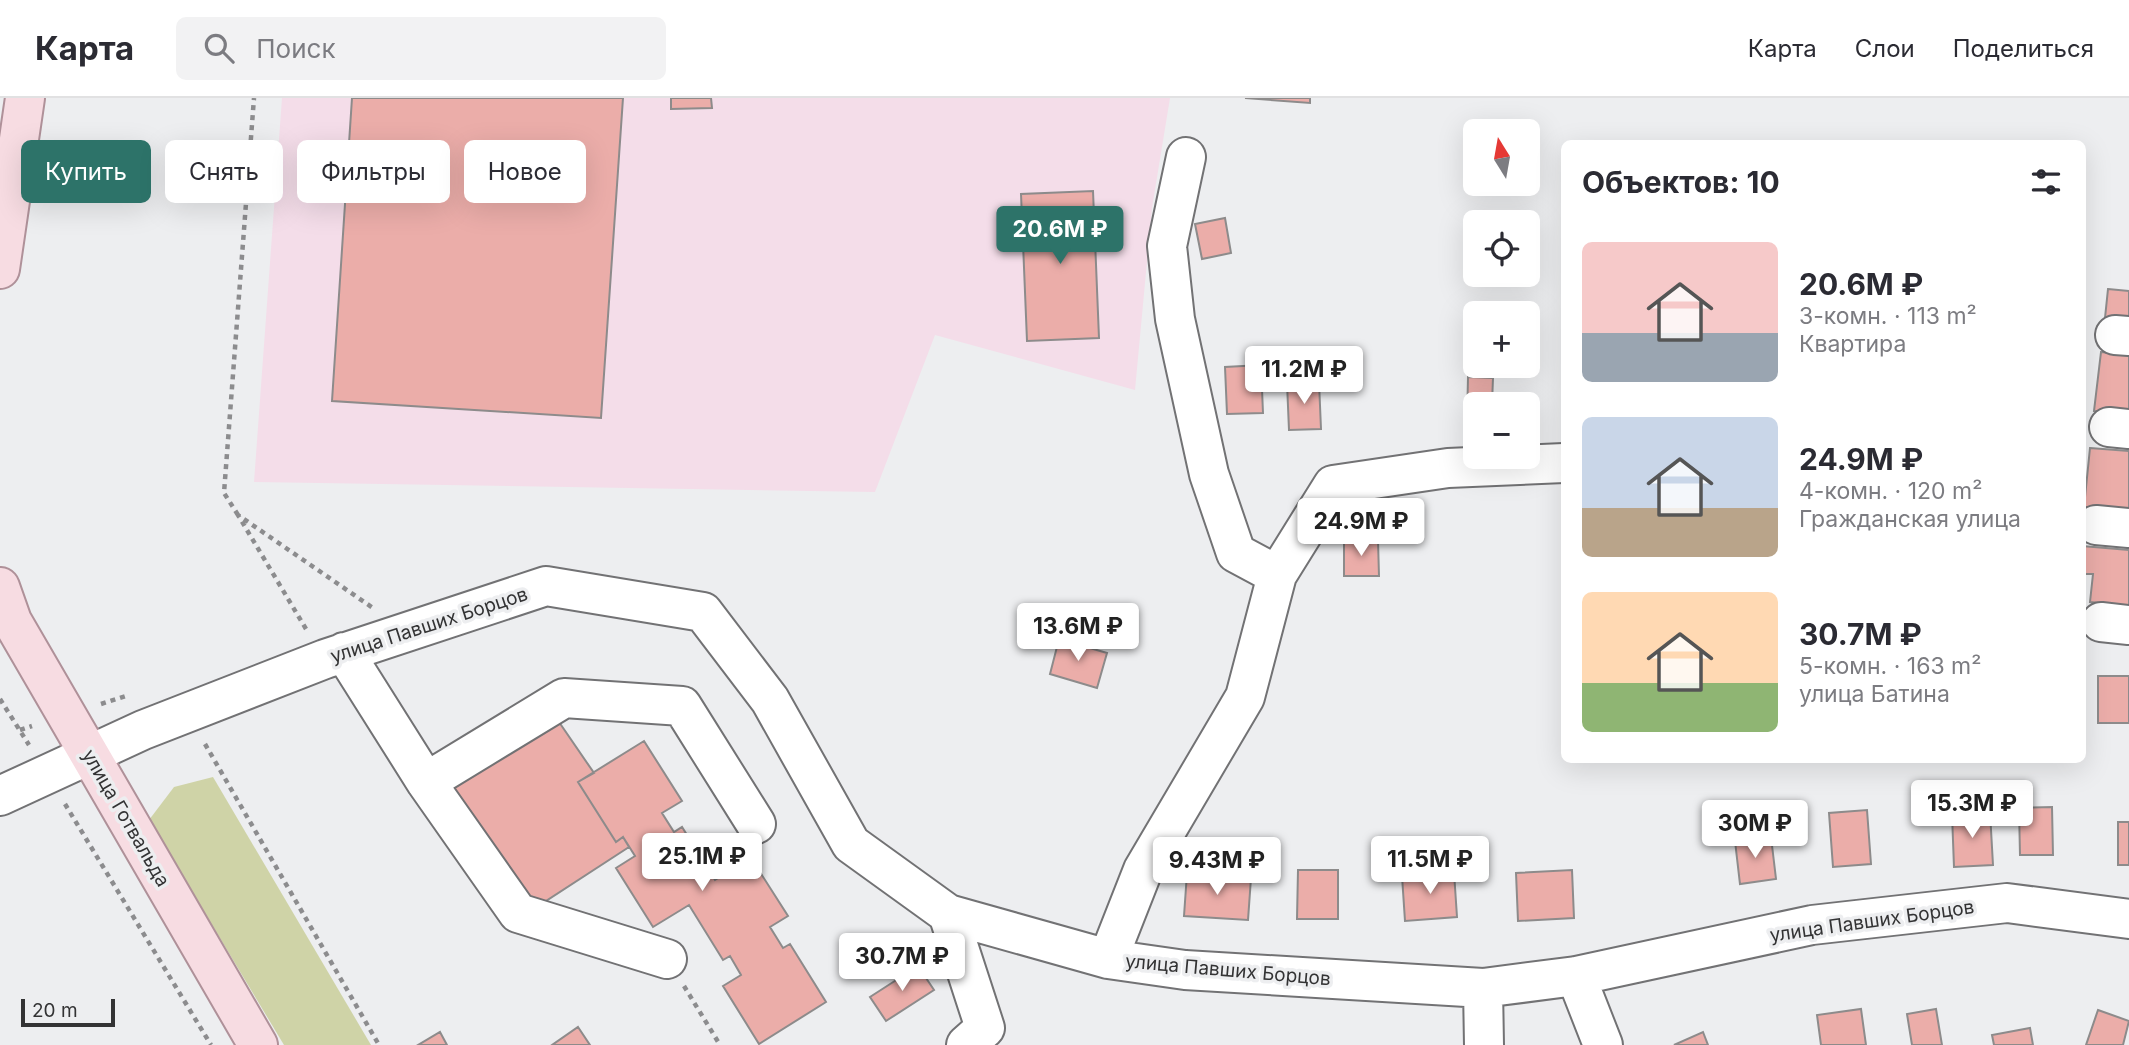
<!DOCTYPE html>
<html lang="ru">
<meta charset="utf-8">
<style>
:root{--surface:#fff;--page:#f2f2f3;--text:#2b2b33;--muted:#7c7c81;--line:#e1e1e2;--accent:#2d7369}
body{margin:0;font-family:Inter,sans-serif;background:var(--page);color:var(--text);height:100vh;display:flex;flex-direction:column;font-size:26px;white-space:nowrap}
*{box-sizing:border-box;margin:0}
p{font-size:23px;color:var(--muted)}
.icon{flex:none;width:38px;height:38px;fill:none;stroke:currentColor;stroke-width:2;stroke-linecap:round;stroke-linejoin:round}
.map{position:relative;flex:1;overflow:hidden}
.sheet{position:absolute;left:1561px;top:42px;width:525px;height:623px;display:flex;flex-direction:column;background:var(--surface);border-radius:10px;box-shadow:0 7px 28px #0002}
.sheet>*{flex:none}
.guide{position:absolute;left:21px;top:42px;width:665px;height:63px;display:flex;gap:14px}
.needle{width:46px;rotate:349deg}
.fabs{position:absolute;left:1463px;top:21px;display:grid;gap:14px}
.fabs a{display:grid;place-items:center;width:77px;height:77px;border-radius:10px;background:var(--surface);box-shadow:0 7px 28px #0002;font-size:35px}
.scale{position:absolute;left:21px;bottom:18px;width:94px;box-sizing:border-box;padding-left:7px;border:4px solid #333334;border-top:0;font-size:19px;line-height:24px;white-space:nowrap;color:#333334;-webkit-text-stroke:5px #edeef0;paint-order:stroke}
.price{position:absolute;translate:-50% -60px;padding:0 16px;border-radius:7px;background:#fff;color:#222;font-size:23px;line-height:46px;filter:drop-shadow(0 2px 4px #0008)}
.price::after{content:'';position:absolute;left:50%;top:42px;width:21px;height:16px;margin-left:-10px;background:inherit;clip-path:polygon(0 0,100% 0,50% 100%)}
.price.on{background:var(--accent);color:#fff}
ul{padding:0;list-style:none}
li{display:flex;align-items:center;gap:21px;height:175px;padding:0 21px}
li span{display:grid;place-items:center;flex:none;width:196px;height:140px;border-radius:10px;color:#555}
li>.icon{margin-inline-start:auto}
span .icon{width:84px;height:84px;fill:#fffc;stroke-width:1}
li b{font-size:30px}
h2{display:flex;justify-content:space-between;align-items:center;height:84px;padding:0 21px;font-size:30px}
.chip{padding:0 24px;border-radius:10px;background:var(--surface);box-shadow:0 7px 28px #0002;font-size:24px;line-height:63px}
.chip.on{background:var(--accent);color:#fff}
header{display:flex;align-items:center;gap:42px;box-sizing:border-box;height:98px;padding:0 35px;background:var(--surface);border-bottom:2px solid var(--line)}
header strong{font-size:33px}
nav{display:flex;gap:38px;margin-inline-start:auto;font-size:24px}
.search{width:490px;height:63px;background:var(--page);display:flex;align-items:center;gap:18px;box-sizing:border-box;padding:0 24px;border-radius:10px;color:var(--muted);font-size:26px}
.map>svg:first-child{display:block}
</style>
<header>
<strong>Карта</strong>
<div class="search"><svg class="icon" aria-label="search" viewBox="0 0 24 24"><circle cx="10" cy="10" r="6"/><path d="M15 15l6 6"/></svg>Поиск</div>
<nav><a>Карта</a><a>Слои</a><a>Поделиться</a></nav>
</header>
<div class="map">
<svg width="2129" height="947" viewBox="0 0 2129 947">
<rect width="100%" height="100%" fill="#edeef0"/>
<path fill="#f4dde9" d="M282 0H1170L1152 110 1135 292 935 237 875 394 254 384Z"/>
<path fill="#cfd3a7" d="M213 679 371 947H284L149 722 174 689Z"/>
<path fill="#ebada9" stroke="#8d8b8b" stroke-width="2" d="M352 0H623L601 320 332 303Z
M671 0H711L712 10 671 11Z
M1245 0H1310V5Z
M1093 93 1099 240 1027 243 1021 96Z
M1225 120 1231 155 1202 161 1195 126Z
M2108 191 2129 193V222L2105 220Z
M2101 254 2129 257V315L2094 313Z
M1261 267 1263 315 1227 316 1225 269Z
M1468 279 1493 280 1492 306H1475V324H1467Z
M1319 284 1321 331 1289 332 1287 285Z
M2090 350 2129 353V412L2084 409Z
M1344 442H1378L1379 478H1344Z
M2082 448 2129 452V508L2090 504 2093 476H2082Z
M1059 541 1107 555 1097 590 1050 576Z
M2098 578H2129V625H2098Z
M559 624 594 675 578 684 616 744 623 739 629 749 532 812 454 690Z
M644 643 682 703 662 715 674 734 682 729 715 782 751 760 788 818 770 829 783 850 790 846 826 904 759 946 723 888 741 877 730 858 723 862 689 807 653 829 616 770 635 758 623 739 616 744 578 684Z
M2052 709 2053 757H2020L2019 710Z
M1867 712 1871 766 1833 769 1829 715Z
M1990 714 1993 767 1954 769 1952 716Z
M2118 724H2129V767H2118Z
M1771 739 1776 781 1740 786 1735 743Z
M1298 772H1338V821H1297Z
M1572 772 1574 820 1518 823 1516 775Z
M1454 774 1457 819 1405 823 1402 778Z
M1187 775 1251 780 1248 822 1184 818Z
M918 868 934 892 886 923 870 899Z
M1861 911 1866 947H1821L1817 917Z
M1936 911 1942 947H1912L1907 916Z
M2098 912 2129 923 2123 947H2086Z
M578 929 590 947H552Z
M2030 930 2033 947H1994L1992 937Z
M440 934 447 947H418Z
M1703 934 1708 947H1674Z"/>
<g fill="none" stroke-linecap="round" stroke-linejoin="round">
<g stroke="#727274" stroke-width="42">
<path id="minor" d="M1186 59 1167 148 1175 221 1209 376 1236 455 1277 477
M2115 237 2129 238
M2109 329 2129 331
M2096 427 2129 430
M2101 524 2129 527
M344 554 426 684 518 815 667 861
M426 684 564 600 682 608 756 726
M0 698 143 632 325 561 546 488 703 514 770 602 851 746 948 816 1108 861 1185 872 1483 890 1576 878 1812 827 2007 805 2129 821
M948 816 985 930 966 947
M1108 861 1143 772 1245 599 1277 477 1333 387 1448 370 1564 365
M1576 878 1603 947
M1483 890 1484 947"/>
</g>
<g stroke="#af9199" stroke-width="42">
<path id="major" d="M0 171 25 0
M0 489 12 523 258 947"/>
</g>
<path stroke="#8c8c8e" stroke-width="4.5" stroke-dasharray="5 5" stroke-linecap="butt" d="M238 417 224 395 254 0
M306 531 238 417 373 510
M0 601 29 647
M101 606 129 597
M20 632 32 628
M205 646 379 947
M65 706 211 947
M684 888 720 947"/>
<use href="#minor" stroke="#fff" stroke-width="38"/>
<use href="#major" stroke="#f7dce2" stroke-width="38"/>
</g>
<g text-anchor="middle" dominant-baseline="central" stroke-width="7" stroke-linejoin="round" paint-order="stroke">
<g font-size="19" fill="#333334" stroke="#edeef0">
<text transform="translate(429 527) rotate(-18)">улица Павших Борцов</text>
<text transform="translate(126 720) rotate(60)">улица Готвальда</text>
<text transform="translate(1872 823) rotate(-8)">улица Павших Борцов</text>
<text transform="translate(1228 872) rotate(5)">улица Павших Борцов</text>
</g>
</g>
</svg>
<div class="fabs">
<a><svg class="needle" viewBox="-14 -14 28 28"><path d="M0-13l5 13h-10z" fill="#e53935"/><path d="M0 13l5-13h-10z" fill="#7c7c81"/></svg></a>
<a><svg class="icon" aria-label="locate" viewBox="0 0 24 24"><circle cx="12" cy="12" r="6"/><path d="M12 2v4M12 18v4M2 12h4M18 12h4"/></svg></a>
<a>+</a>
<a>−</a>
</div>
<div class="scale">20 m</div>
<b class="price on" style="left:1060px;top:168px">20.6M ₽</b>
<b class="price" style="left:1304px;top:308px">11.2M ₽</b>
<b class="price" style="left:1361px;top:460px">24.9M ₽</b>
<b class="price" style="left:1078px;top:565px">13.6M ₽</b>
<b class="price" style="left:1972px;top:742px">15.3M ₽</b>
<b class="price" style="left:1755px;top:762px">30M ₽</b>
<b class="price" style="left:702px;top:795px">25.1M ₽</b>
<b class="price" style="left:1430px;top:798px">11.5M ₽</b>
<b class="price" style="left:1217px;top:799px">9.43M ₽</b>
<b class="price" style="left:902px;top:895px">30.7M ₽</b>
<div class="guide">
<a class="chip on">Купить</a>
<a class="chip">Снять</a>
<a class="chip">Фильтры</a>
<a class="chip">Новое</a>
</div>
<section class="sheet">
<h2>Объектов: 10<svg class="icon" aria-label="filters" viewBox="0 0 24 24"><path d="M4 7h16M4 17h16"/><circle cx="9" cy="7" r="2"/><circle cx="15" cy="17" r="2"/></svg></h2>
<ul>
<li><span style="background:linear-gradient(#f6c9c9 65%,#9aa5b1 0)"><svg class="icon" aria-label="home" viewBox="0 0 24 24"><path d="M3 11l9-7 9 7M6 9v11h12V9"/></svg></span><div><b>20.6M ₽</b><p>3-комн. · 113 m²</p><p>Квартира</p></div></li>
<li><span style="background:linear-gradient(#c9d6e8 65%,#b9a48a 0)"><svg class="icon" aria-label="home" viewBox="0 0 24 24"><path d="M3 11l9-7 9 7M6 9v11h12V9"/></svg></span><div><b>24.9M ₽</b><p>4-комн. · 120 m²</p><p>Гражданская улица</p></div></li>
<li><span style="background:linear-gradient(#ffd9b3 65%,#8fb573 0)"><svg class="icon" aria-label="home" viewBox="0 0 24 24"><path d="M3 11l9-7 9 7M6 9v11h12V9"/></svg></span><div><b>30.7M ₽</b><p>5-комн. · 163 m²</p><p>улица Батина</p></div></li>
</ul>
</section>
</div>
